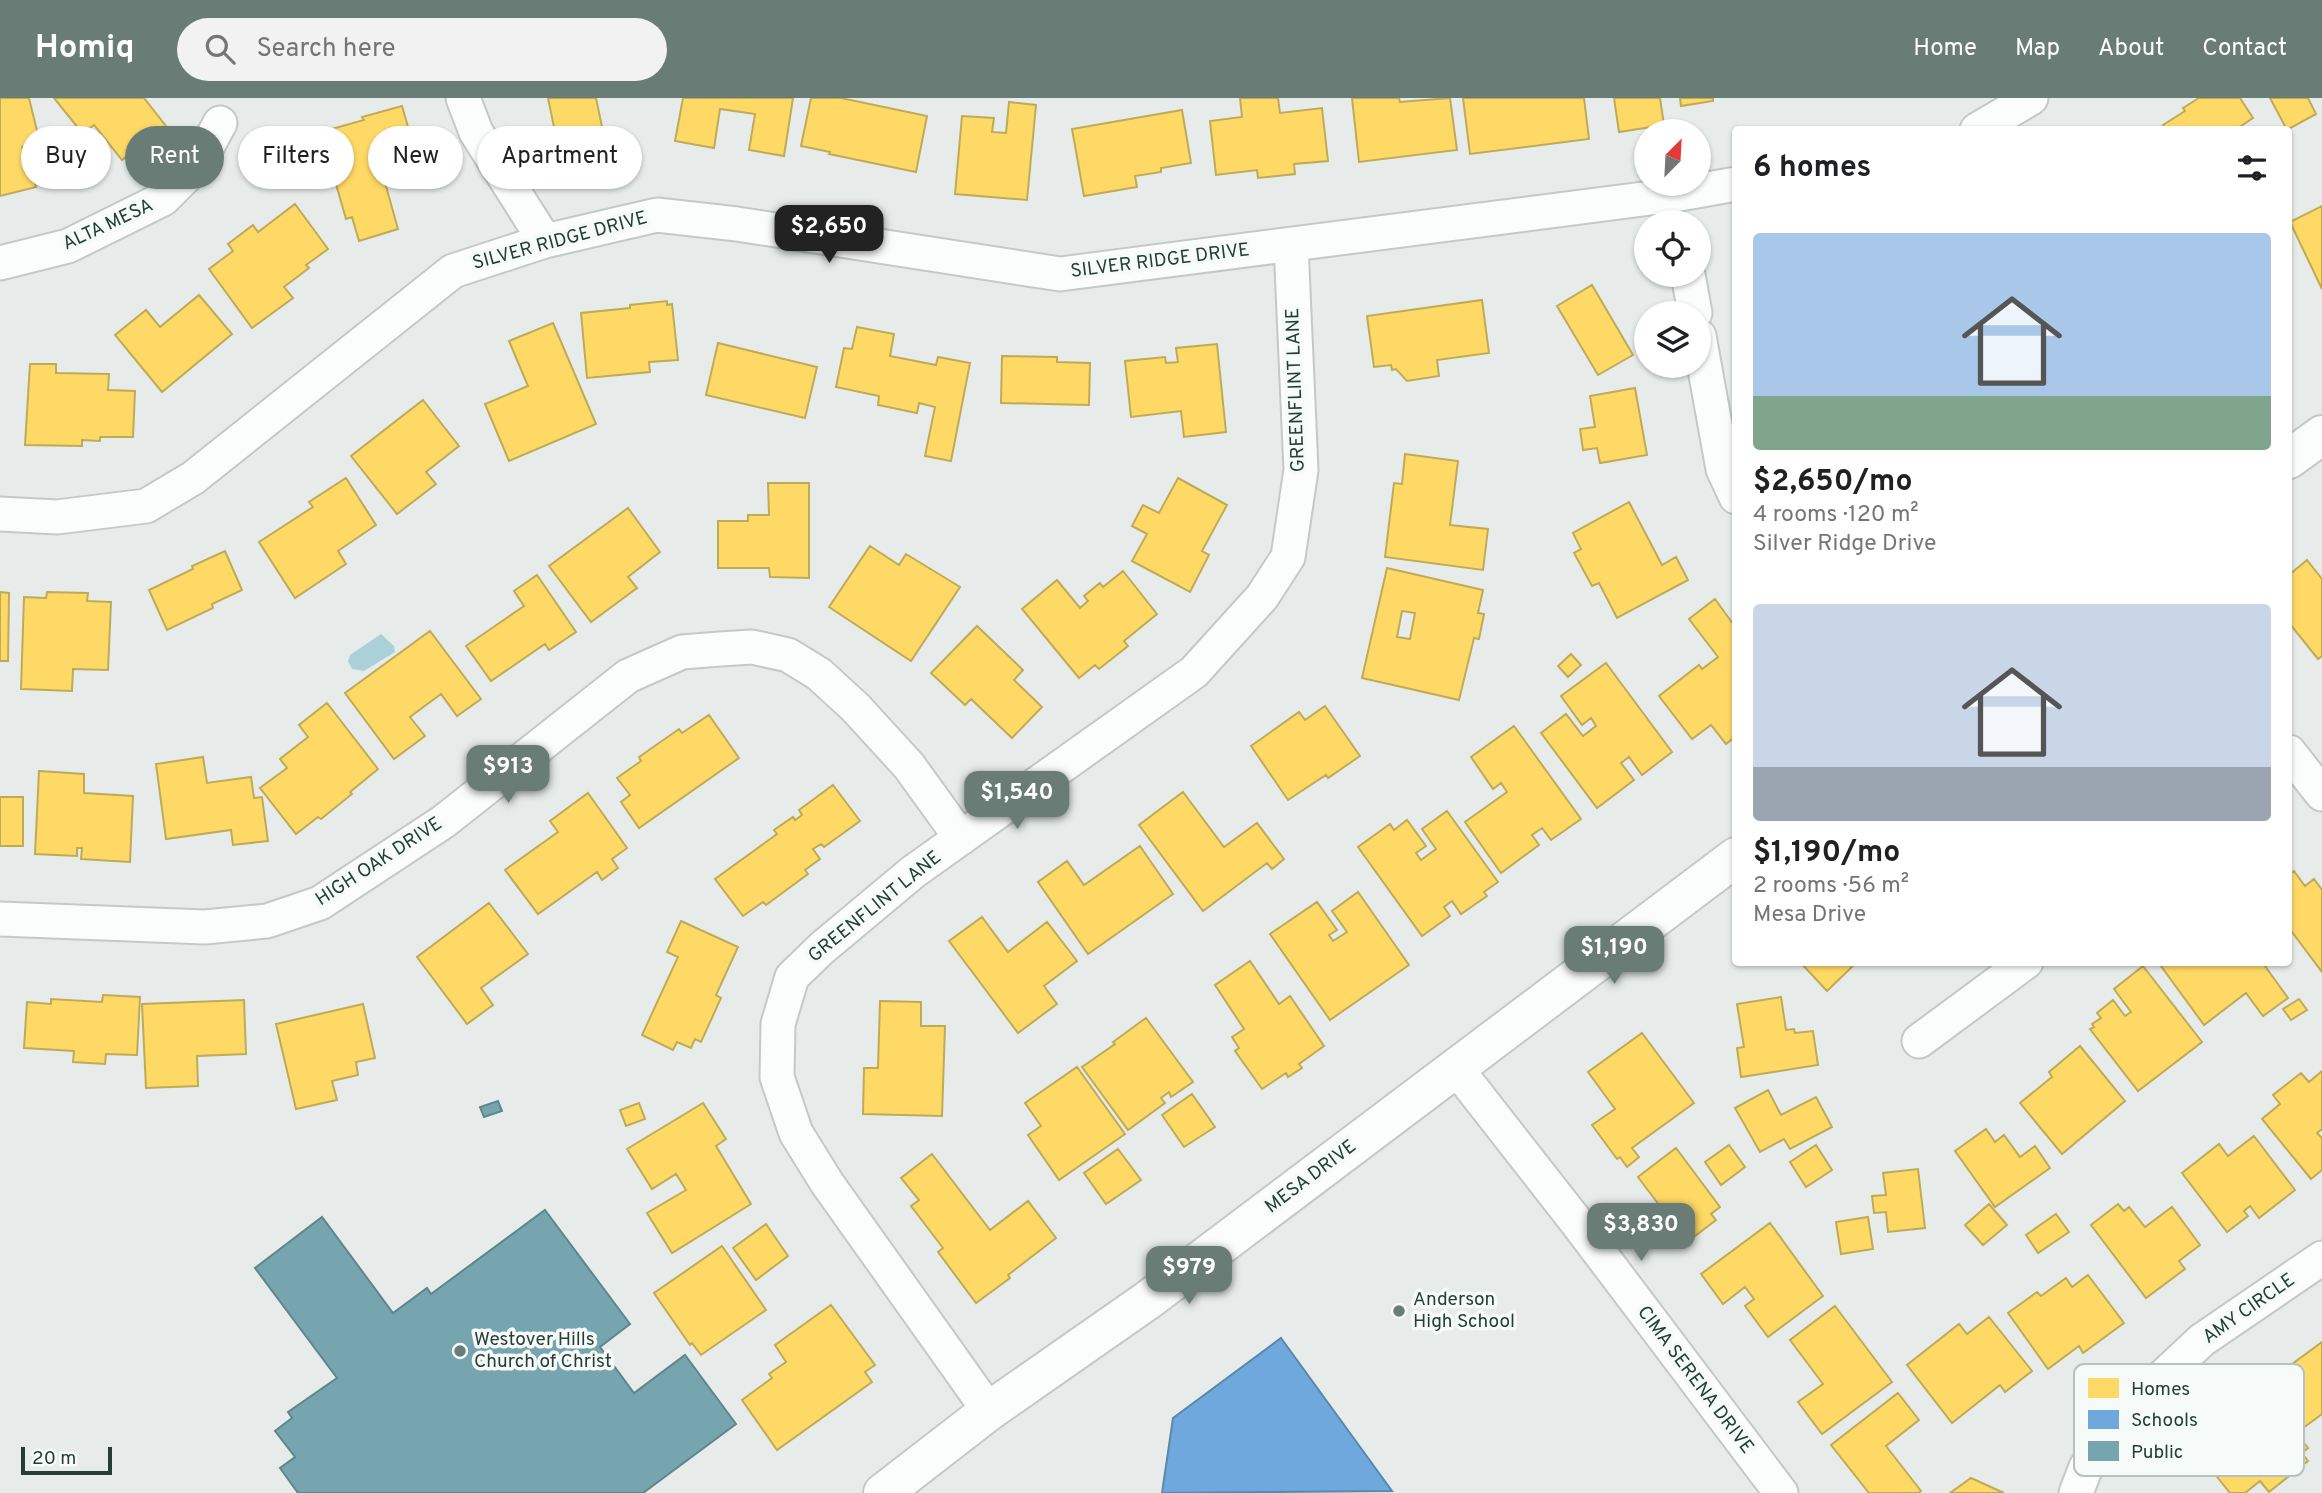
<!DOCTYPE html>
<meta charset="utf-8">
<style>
:root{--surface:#fff;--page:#f2f2f2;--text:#202124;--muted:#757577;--accent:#697c76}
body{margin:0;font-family:Overpass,sans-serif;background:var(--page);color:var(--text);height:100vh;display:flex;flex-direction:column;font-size:26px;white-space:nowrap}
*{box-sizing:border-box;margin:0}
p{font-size:23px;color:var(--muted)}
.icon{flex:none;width:38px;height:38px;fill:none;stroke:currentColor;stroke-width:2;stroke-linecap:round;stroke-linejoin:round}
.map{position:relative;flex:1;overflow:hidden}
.sheet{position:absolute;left:1732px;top:28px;width:560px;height:840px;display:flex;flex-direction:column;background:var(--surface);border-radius:7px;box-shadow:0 2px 5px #0004}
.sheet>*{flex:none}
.guide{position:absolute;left:21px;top:28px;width:665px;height:63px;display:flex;gap:14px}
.needle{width:46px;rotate:24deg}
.controls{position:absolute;left:1634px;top:21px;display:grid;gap:14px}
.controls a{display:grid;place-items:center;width:77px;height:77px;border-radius:50%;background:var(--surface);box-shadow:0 2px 5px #0004;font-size:35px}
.scale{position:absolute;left:21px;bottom:18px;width:91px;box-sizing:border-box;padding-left:7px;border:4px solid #253f38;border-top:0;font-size:19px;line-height:24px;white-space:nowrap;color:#253f38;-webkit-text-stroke:5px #f6faf8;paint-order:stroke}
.price{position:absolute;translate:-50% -60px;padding:0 16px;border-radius:14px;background:var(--accent);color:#fff;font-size:23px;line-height:46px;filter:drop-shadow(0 2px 4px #0008)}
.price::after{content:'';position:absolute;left:50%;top:42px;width:21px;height:16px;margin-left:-10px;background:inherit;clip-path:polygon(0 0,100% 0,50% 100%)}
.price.current{background:#222;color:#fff}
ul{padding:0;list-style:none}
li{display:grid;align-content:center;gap:14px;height:371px;padding:0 21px}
li span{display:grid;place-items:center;height:217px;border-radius:7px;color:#555}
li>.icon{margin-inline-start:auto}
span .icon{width:126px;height:126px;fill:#fffc;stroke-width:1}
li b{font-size:30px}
h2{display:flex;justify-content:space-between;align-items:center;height:84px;padding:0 21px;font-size:30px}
.tag{padding:0 24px;border-radius:32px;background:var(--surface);box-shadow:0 2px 5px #0004;font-size:24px;line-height:63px}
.tag.current{background:var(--accent);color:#fff}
header{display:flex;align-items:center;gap:42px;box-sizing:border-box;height:98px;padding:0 35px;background:var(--accent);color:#fff}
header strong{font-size:33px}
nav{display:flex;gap:38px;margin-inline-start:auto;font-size:24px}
.search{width:490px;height:63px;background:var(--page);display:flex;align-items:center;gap:18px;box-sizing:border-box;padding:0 24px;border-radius:38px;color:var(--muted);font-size:26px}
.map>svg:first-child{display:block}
</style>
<header>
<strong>Homiq</strong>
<div class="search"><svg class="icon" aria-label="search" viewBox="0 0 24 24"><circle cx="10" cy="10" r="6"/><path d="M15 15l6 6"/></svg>Search here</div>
<nav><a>Home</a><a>Map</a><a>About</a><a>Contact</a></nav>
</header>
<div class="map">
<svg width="2322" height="1395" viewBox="0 0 2322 1395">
<rect width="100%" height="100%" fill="#e7ecea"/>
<path fill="#aad1d8" d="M381 536 394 548 395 554 364 573 352 571 348 563 350 557Z"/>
<path fill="#ffd966" stroke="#beab58" stroke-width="2" fill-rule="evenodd" d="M0 0H29L40 45 22 49 23 53 27 52 36 89 0 98Z
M54 0H144L166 28 122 62 94 27 83 36Z
M548 0H596L606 48 560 58Z
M683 0H793L784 58 749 52 755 16 720 11 714 50 675 43Z
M811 0H841L927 18 916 74 829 56 830 54 801 48Z
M1240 0H1278L1280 15 1322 10 1328 63 1294 66 1295 76 1258 80 1257 72 1216 77 1210 23 1242 19Z
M1352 0H1399L1400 4 1450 0 1457 52 1359 64Z
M1463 0H1584L1589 41 1470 56Z
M1614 0H1660L1664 27 1619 34Z
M1680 0H1713V3L1681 8Z
M2199 0H2240L2253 20 2235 32H2166L2163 27 2185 13 2183 10Z
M2270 0H2308L2316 16 2287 32Z
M1009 4 1036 7 1027 102 955 96 962 18 994 20 992 34 1006 35Z
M402 8 413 46 377 56 398 131 359 143 352 119 346 121 321 34 364 22 362 19Z
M1182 12 1191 65 1161 70V74L1135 78 1137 89 1084 98 1072 31Z
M295 106 328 151 306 167 309 170 284 189 293 200 252 230 209 171 233 153 228 146 253 127 258 134Z
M2322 108V191L2290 124Z
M1592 187 1633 257 1598 277 1557 208Z
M199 197 232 236 162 294 115 237 146 212 160 229Z
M1482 202 1489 255 1437 262 1439 278 1407 283 1396 271 1392 272 1391 267 1374 269 1367 218Z
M667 203V207L672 206 678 262 649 264 650 274 587 280 581 215 630 210V207Z
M553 225 596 326 509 363 485 306 528 288 509 243Z
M857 229 894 236 890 258 936 267 938 259 970 265 951 363 925 358 935 309 919 305 917 315 878 307 879 298 836 289 844 250 852 251Z
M718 245 817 269 805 320 706 297Z
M1217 246 1226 334 1184 339 1181 313 1131 319 1125 263 1165 259 1166 265 1178 264 1176 250Z
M1002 258 1057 259V264L1090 265 1089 307 1001 305Z
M30 266H56V275L109 276 108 292 135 293 133 339H100V343L82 342V348L25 347Z
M1635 290 1647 357 1600 365 1597 350 1583 352 1580 331 1595 329 1590 298Z
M423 302 459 348 426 374 436 386 397 416 351 358Z
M1405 356 1458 363 1450 427 1488 431 1483 472 1385 459 1394 385 1402 386Z
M346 380 376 427 338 453 346 466 295 500 259 444 313 409 309 404Z
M1178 380 1227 407 1202 453 1209 457 1190 494 1132 463 1147 436 1132 428 1143 407 1159 415Z
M768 385H809V480L770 479 769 470H718V423H748V417H769Z
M1629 404 1662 467 1676 459 1688 482 1617 520 1599 485 1592 488 1574 455 1581 451 1573 435Z
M628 410 660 454 628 479 637 490 591 524 549 468Z
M870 448 899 467 906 456 960 489 911 563 829 509Z
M225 453 242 492 212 506 213 510 167 532 149 492 193 471 192 468Z
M2307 462 2322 481V558L2318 561 2289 525V477Z
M1387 470 1483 492 1478 515 1484 516 1479 541 1474 540 1459 602 1362 580ZM1402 513 1415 515 1410 541 1397 539Z
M1123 473 1157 516 1124 543 1128 548 1099 571 1095 567 1079 580 1022 511 1057 482 1080 510 1088 503 1084 498 1100 485 1103 489Z
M537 477 576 534 549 552 545 546 491 583 466 548 524 508 514 493Z
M0 494 9 495 8 563H0Z
M47 494 88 495 87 503 111 504 108 572 73 571 72 593 21 591 24 499 46 500Z
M1715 501 1736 530V638L1726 646 1711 627 1692 641 1659 598 1699 567 1702 571 1718 559 1689 521Z
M977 528 1023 572 1014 582 1042 609 1012 640 971 601 965 607 931 575Z
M430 533 481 601 457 618 441 596 410 619 425 638 394 661 345 595Z
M1571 556 1581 567 1568 579 1558 568Z
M1606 565 1672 654 1642 677 1629 659 1621 665 1634 682 1597 710 1541 635 1566 616 1583 638 1596 628 1591 620 1582 627 1561 598Z
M327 605 378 671 350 694 352 696 321 721 318 719 296 736 260 690 287 670 280 661 308 639 299 627Z
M1325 608 1360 658 1328 680 1326 677 1288 702 1251 648 1299 614 1305 622Z
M709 617 739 660 639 730 621 704 630 697 617 680 641 663 639 659 679 631 682 635Z
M1514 628 1581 721 1551 742 1542 730 1532 737 1539 747 1501 775 1465 724 1507 694 1501 685 1493 691 1471 659Z
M203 659 207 685 251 679 254 700 262 699 268 743 233 747 231 732 166 741 156 666Z
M39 673 84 676V695L133 698 130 764 81 761 82 750H77V758L35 756Z
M833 687 860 723 824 749 821 746 813 751 820 761 805 772 808 776 766 807 763 804 743 818 715 781 777 736 774 732 793 719 795 722 802 717 799 712Z
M1183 694 1224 749 1257 725 1284 761 1272 771 1267 765 1203 813 1139 727Z
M588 695 627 750 612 761 618 770 602 782 597 774 538 816 505 772 558 734 550 723Z
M0 699H23V748H0Z
M1447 713 1498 784 1484 794 1487 798 1461 816 1452 803 1444 809 1450 818 1422 838 1358 749 1390 726 1394 732 1407 722 1426 748 1416 755 1421 762 1436 751 1422 731Z
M1140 748 1173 796 1088 856 1038 784 1067 763 1084 787Z
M2294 773 2305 788 2314 781 2322 792V874L2289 830V776Z
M1358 794 1409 867 1330 922 1270 836 1317 804 1337 832 1329 837 1333 843 1347 834 1332 813Z
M489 805 528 856 481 890 493 907 467 926 417 859Z
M982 819 1008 854 1047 824 1077 863 1044 888 1057 906 1018 935 949 843Z
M681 823 738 849 716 897 721 900 701 944 695 941 691 950 677 944 673 952 642 937 678 859 667 854Z
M1250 863 1279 906 1290 898 1324 948 1299 966 1302 970 1288 979 1286 975 1262 991 1235 953 1239 950 1232 939 1244 931 1215 887Z
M1800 864H1857L1827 893Z
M2158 864H2262L2288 900 2263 918 2246 895 2204 927Z
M2143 868 2202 944 2138 993 2090 931 2094 929 2092 926 2101 920 2097 915 2113 902 2125 918 2131 914 2114 891Z
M103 897 140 899 137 957 106 956 105 966 73 964 74 953 24 950 27 904 51 906V901L102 904Z
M1781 899 1786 932 1794 931 1795 935 1813 933 1818 967 1741 979 1737 950 1744 949 1737 906Z
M2299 901 2307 912 2291 922 2283 911Z
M244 902 246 956 197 958 198 988 146 990 142 906Z
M880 903 921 904V928H945L942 1018 863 1016 864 970H878Z
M363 906 375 960 356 964 358 977 332 983 337 1002 296 1011 276 926Z
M1146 920 1193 984 1171 999 1169 994 1161 1000 1165 1005 1128 1032 1082 969 1115 946 1113 944Z
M1642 935 1694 1005 1632 1050 1639 1059 1627 1069 1620 1059 1617 1061 1592 1027 1615 1011 1588 974Z
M2080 948 2125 1003 2062 1056 2020 1005 2052 979 2049 974Z
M1077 969 1125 1036 1059 1082 1028 1037 1041 1028 1025 1005Z
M2322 973V1031L2317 1035 2322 1040V1072L2311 1081 2262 1021 2280 1006 2273 997 2301 975 2309 984Z
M1768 992 1781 1017 1816 999 1832 1029 1790 1051 1784 1041 1760 1054 1735 1010Z
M1192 996 1215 1029 1184 1049 1162 1017Z
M639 1005 645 1021 626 1028 620 1012Z
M703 1005 726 1041 716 1048 751 1106 672 1155 647 1115 686 1092 676 1076 652 1091 627 1051Z
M1986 1031 1995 1044 2004 1037 2020 1059 2035 1048 2050 1070 1995 1109 1955 1053Z
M2254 1038 2295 1092 2259 1120 2250 1108 2244 1113 2248 1118 2227 1134 2182 1075 2219 1046 2228 1058Z
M1729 1047 1745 1069 1721 1087 1705 1064Z
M1816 1047 1832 1072 1806 1089 1790 1064Z
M1676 1050 1720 1109 1711 1116 1716 1122 1687 1144 1638 1079Z
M1118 1051 1141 1082 1106 1106 1084 1075Z
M932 1056 990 1132 1028 1103 1056 1140 1008 1177 1010 1180 976 1205 938 1154 943 1150 911 1108 919 1102 901 1080Z
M1918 1071 1925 1130 1888 1134 1886 1114 1874 1115 1872 1098 1886 1097 1883 1075Z
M1989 1106 2007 1127 1983 1147 1965 1127Z
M2118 1106 2124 1113 2129 1109 2145 1129 2172 1109 2200 1147 2179 1163 2185 1171 2146 1200 2091 1127Z
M2056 1116 2069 1134 2038 1155 2026 1137Z
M1868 1119 1873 1151 1841 1156 1836 1124Z
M1770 1125 1823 1198 1768 1239 1745 1208 1754 1201 1745 1189 1723 1206 1701 1176Z
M766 1126 788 1158 756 1182 733 1150Z
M722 1148 766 1212 701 1257 692 1245 690 1247 654 1195Z
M2088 1177 2124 1225 2083 1255 2079 1248 2048 1271 2008 1215 2037 1194 2041 1198 2066 1180 2072 1189Z
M831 1207 875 1267 865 1274 872 1284 777 1352 742 1302 772 1280 769 1276 786 1264 775 1247Z
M1835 1208 1892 1284 1822 1336 1798 1304 1823 1286 1790 1242Z
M1989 1219 2032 1273 2005 1294 2000 1287 1952 1325 1907 1267 1959 1226 1967 1236Z
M2322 1244V1316L2303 1330 2269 1283Z
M1898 1295 1919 1322 1886 1348 1921 1393 1918 1395H1869L1831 1347Z
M2267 1296 2308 1350 2302 1355 2308 1363 2269 1394 2260 1383 2245 1395H2230L2206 1365 2236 1341 2226 1328Z
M1971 1380 2004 1395H1950Z"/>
<path fill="#6fa8dc" stroke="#5988ab" stroke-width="2" d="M1281 1240 1392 1393 1162 1395 1173 1320Z"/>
<path fill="#76a5af" stroke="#5e868b" stroke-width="2" d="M498 1003 502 1013 484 1019 480 1009Z
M545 1112 630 1226 600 1249 634 1295 685 1257 736 1326 643 1395H298L280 1370 295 1359 275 1333 292 1320 288 1314 337 1280 255 1170 322 1119 393 1215 427 1190 431 1196Z"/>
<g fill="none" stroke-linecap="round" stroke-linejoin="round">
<g stroke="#c4c9c7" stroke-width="37">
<path id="minor" d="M463 0 476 34 545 143
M1977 32 2031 0
M0 165 68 148 163 101 198 66 220 25
M1688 177 1695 215
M1699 238 1723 371 1736 399
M0 416 57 419 146 408 193 380 453 173 545 143 657 117 737 126 1060 176 1674 97 1736 86
M2289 654 2322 696
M0 821 205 829 267 823 320 805 443 724 628 578 682 554 720 551 752 549 788 557 819 576 856 610 909 668 961 740
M1919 943 2026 864
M1456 970 1578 1126 1781 1395
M989 1313 827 1085 796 1035 777 979 778 926 792 879 822 850 913 774 1194 574 1262 499 1288 459 1301 372 1291 147
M2076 1395 2086 1369 2101 1346 2141 1299 2202 1242 2322 1160"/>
</g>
<g stroke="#c4c9c7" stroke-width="42">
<path id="tertiary" d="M2289 361 2322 337
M883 1395 989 1313 1148 1202 1736 759"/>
</g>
<use href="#minor" stroke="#fbfcfc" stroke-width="33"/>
<use href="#tertiary" stroke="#fbfcfc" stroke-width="38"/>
</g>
<g fill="#697c76" stroke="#f6faf8" stroke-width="2.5">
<circle cx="1399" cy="1213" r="7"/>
<circle cx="460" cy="1253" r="7"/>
</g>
<g text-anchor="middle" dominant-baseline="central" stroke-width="7" stroke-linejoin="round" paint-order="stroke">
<g font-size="19" fill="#253f38" stroke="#f6faf8">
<text transform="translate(108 127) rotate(-25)">ALTA MESA</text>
<text transform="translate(560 143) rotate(-15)">SILVER RIDGE DRIVE</text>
<text transform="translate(1160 163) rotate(-7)">SILVER RIDGE DRIVE</text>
<text transform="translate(1296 292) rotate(-92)">GREENFLINT LANE</text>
<text transform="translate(379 764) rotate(-33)">HIGH OAK DRIVE</text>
<text transform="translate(875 809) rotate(-39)">GREENFLINT LANE</text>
<text transform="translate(1311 1079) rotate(-37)">MESA DRIVE</text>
<text transform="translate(2249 1211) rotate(-35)">AMY CIRCLE</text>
<text transform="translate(1695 1282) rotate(53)">CIMA SERENA DRIVE</text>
</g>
<g font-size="19" fill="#253f38" stroke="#f6faf8" text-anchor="start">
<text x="1413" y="1202">Anderson<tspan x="1413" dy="22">High School</tspan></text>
<text x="474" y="1242">Westover Hills<tspan x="474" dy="22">Church of Christ</tspan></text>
</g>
</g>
<rect x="2074" y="1266" width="230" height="112" rx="10" fill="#f6faf8" stroke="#b7c2be" stroke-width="2"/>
<rect x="2088" y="1280" width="31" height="20" fill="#ffd966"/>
<rect x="2088" y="1312" width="31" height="19" fill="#6fa8dc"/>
<rect x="2088" y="1343" width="31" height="20" fill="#76a5af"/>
<g font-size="19" fill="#253f38">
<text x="2131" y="1297">Homes</text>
<text x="2131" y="1328">Schools</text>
<text x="2131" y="1360">Public</text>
</g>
</svg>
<div class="controls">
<a><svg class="needle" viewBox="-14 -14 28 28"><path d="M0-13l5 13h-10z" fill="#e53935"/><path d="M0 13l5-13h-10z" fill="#757577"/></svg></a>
<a><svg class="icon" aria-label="locate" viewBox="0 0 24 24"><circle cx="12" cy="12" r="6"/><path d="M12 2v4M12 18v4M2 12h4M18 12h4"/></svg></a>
<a><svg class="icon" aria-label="layers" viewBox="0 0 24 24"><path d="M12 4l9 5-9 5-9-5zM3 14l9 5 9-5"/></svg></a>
</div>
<div class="scale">20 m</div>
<b class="price current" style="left:829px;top:167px">$2,650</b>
<b class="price" style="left:508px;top:707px">$913</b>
<b class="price" style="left:1017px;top:733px">$1,540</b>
<b class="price" style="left:1614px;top:888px">$1,190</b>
<b class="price" style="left:1641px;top:1165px">$3,830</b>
<b class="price" style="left:1189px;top:1208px">$979</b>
<div class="guide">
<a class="tag">Buy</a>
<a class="tag current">Rent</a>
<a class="tag">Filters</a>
<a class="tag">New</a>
<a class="tag">Apartment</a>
</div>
<section class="sheet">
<h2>6 homes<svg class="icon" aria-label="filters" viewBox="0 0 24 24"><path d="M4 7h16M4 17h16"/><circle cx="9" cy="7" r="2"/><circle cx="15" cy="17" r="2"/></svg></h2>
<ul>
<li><span style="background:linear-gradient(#a9c7e8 75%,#7fa58c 0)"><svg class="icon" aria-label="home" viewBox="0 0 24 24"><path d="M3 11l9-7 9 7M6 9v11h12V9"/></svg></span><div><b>$2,650/mo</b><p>4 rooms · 120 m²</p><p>Silver Ridge Drive</p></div></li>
<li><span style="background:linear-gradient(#c9d6e8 75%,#9aa5b1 0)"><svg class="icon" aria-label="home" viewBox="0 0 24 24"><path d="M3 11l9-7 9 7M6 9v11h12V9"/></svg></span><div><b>$1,190/mo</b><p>2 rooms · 56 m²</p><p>Mesa Drive</p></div></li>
</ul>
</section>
</div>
